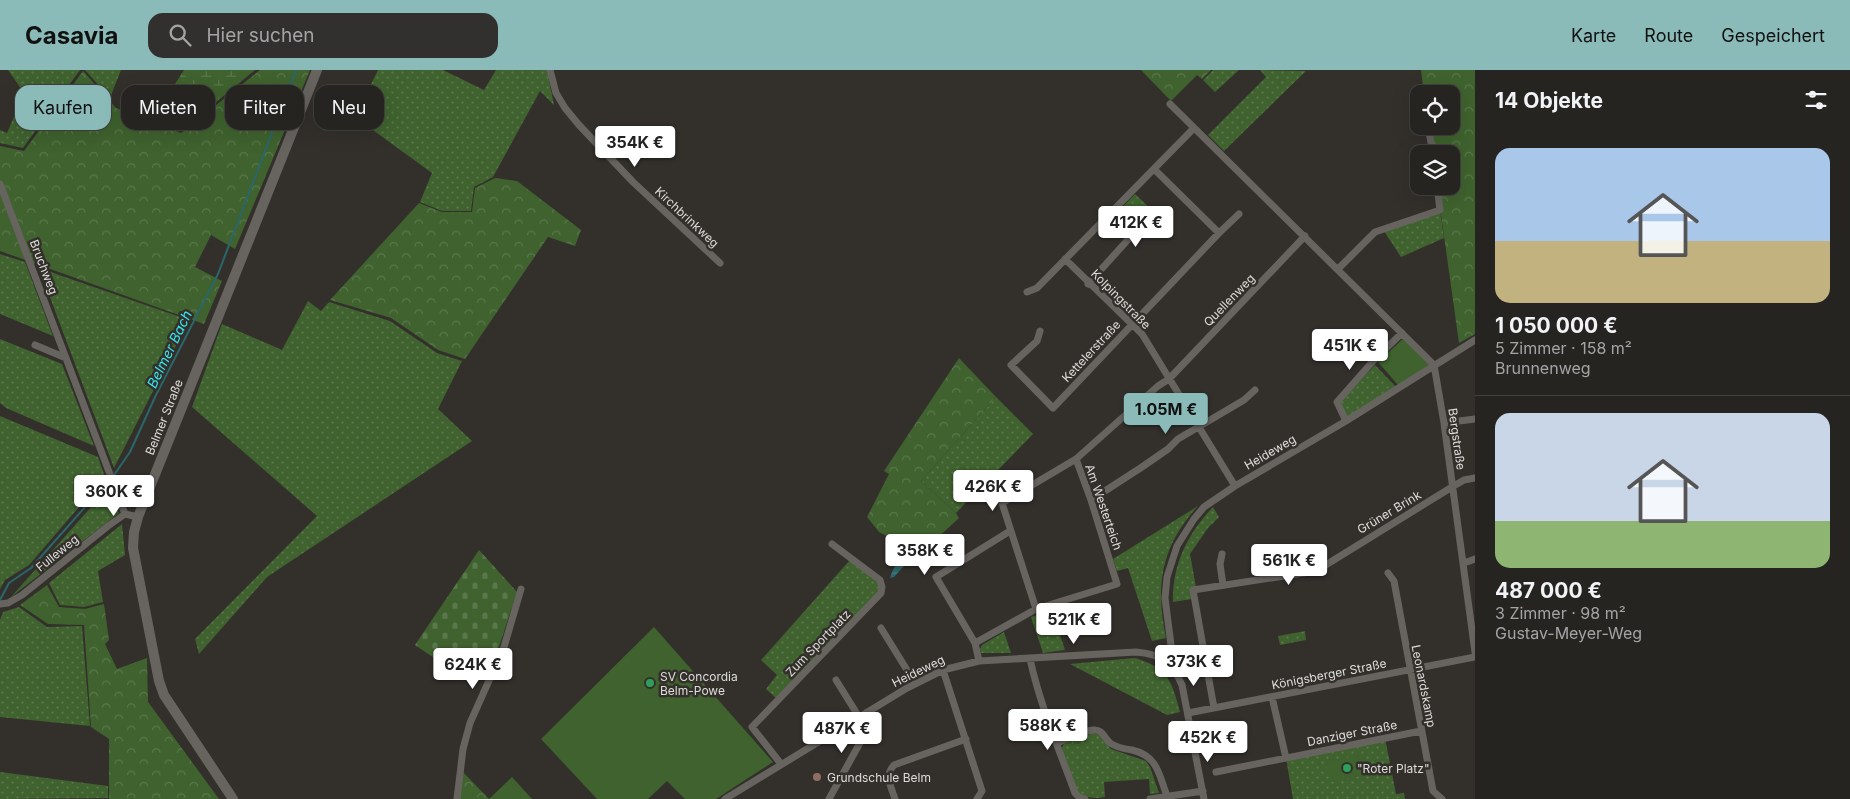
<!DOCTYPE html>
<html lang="de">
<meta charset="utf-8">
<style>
:root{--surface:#262421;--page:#32302e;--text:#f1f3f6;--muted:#a4a4a5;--line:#42413f;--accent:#8bbbb9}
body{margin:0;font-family:Inter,sans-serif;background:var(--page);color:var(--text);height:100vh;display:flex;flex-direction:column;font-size:19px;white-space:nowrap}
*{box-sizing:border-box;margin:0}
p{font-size:16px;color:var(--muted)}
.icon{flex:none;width:28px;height:28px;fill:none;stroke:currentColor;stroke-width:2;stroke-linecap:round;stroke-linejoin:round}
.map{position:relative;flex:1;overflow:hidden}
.panel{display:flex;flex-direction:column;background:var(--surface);width:375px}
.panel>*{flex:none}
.banner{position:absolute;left:15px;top:15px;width:475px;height:45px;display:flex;gap:10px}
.controls{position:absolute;left:1410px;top:15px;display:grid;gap:10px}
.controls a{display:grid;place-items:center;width:50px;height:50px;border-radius:10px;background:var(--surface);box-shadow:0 5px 20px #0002,0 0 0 1px var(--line);font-size:25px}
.price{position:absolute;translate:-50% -42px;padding:0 11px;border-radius:5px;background:#fff;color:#222;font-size:16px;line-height:32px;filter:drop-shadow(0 1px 2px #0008)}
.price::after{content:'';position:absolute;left:50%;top:30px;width:15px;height:11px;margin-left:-8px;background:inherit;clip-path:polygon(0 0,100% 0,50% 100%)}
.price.selected{background:var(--accent);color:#111}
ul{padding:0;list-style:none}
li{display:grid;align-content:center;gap:10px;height:265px;padding:0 20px}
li+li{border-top:1px solid var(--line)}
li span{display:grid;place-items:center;height:155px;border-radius:15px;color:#555}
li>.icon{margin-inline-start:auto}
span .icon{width:90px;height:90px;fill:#fffc;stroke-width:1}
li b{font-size:21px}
h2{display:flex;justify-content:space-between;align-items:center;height:60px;padding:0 20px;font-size:21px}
.chip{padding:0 18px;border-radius:15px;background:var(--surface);box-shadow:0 5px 20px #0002,0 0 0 1px var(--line);font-size:18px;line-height:45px}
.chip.selected{background:var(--accent);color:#111}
header{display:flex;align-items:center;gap:30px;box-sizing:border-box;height:70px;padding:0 25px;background:var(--accent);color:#111}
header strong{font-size:24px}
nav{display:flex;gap:28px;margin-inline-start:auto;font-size:18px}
.search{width:350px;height:45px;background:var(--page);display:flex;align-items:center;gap:12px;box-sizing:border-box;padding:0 18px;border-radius:15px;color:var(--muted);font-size:19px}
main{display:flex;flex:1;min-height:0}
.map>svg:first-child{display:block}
</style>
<header>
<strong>Casavia</strong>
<div class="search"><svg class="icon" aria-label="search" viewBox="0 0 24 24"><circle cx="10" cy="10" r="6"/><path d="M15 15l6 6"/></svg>Hier suchen</div>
<nav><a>Karte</a><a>Route</a><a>Gespeichert</a></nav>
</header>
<main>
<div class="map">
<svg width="1475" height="729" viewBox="0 0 1475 729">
<defs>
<pattern id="green-dots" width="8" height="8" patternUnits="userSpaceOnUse" patternTransform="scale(1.25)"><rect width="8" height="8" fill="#3f622e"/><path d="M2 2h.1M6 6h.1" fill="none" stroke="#5a784c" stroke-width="1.8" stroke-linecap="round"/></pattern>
<pattern id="forest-crowns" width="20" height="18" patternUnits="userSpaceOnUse" patternTransform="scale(1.25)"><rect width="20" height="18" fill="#3f622e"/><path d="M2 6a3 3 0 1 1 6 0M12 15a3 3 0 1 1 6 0" fill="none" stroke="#5a784c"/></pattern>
<pattern id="wetland-marsh" width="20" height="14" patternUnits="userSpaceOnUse" patternTransform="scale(1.25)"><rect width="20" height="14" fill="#3f622e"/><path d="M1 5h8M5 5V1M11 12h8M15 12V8" fill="none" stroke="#5a784c"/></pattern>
<pattern id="cemetery-stones" width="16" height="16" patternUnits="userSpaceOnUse" patternTransform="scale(1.25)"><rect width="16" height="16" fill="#3f622e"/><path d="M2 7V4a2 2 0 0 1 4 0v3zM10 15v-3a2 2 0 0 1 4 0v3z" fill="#5a784c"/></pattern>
<pattern id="water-rules" width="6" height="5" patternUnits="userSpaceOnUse" patternTransform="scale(1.25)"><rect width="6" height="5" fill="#2a666a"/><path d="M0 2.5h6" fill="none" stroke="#487b7f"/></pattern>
</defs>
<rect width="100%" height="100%" fill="#33302c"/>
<path fill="url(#green-dots)" d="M8 0H80L23 78 0 73V60L7 63 24 23Z
M85 0H121L110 28Z
M378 0H443L484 20 496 0H547L554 35 540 21 493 107 474 117 471 141H442L420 132 432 103 355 47Z
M1213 0H1239L1215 22 1203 10Z
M1260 0 1306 1 1224 81 1208 65 1266 7Z
M1135 124 1156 144 1139 162 1118 142Z
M1440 140 1444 168 1401 187 1384 161Z
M0 184 25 192 53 266 0 244Z
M39 198 189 250 114 398Z
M308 231 321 241 329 232 390 251 437 283 462 291 438 339 472 371 267 507 199 584 195 569 317 446 192 337 222 254 282 280Z
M0 269 62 294 94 376 6 338 0 333Z
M1375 295 1396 317 1346 348 1339 333Z
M996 327 1033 364 956 443 921 411Z
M0 346 98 387 105 407 29 495 5 510 0 519Z
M108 418 119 443 11 527Z
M1198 436C1161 476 1155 516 1166 568L1152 571 1128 498 1117 501 1113 489Z
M1213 437 1219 447 1208 458 1190 484 1196 517 1190 518 1192 529 1173 532C1172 495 1188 463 1213 437Z
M122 454 125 485 98 501 103 532 84 537 60 535 49 513Z
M850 490 879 511 880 518 878 524 777 629 766 619 777 605 761 590Z
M19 537 47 557 82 556 90 656 0 647V550L3 542Z
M1052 541 1065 580 1043 583 1031 547Z
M1305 561 1306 570 1280 575 1278 566Z
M1004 562 1011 583H981L980 579 982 575Z
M1135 588C1168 598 1172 611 1180 642L1167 645 1070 594Z
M1093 663 1099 665 1111 679 1146 691 1150 697 1159 723 1150 724 1149 709 1104 712 1105 727C1095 729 1085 728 1077 721L1061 679 1064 674Z
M1385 668 1396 724 1404 723 1405 729H1293L1286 688Z
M0 702 108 716V728L0 729Z"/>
<path fill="url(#forest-crowns)" d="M260 0H310L235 179 211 165 195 197 222 211 204 254 0 181V76L24 81 83 1 116 38 181 63Z
M1141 0H1211L1202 9 1197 5 1171 31Z
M1421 0H1475V264L1459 273 1437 116H1451V84H1433L1428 56H1451V24H1424Z
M495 108 517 111 581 160 575 176 548 167 465 289 438 280 391 248 330 230 419 133 442 142H472L475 118Z
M959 288 996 327 921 411 956 443 959 448 920 484 879 462 867 447 889 404 884 401Z
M47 515 59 537 85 539 104 534 109 570 105 574 117 599 147 588 148 632 219 729H109V669L91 657 84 555 48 554 20 535Z
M460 699 489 729H457Z"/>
<path fill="url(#wetland-marsh)" d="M184 0H255L181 61 166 55 170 22Z"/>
<path fill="url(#cemetery-stones)" d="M479 480 517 522 492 598 483 593 471 613 415 575Z"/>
<path fill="#3f622e" d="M1405 267 1431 294 1398 315 1378 292Z
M654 557 773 692 716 729H685L667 711 648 729H597L541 669Z
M1364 684 1368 704 1330 712 1326 692Z
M512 707 532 729H489Z"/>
<path fill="url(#water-rules)" d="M912 482 913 486 894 507 890 508C893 497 901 485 912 482Z"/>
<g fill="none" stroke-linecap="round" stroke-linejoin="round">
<path stroke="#2a666a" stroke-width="2" d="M114 405 130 382 156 325 218 204 296 0
M0 530 9 513 31 498 109 410"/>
<path stroke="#676460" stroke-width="7" d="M550 0 556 23 565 38 579 55 633 112 720 193
M1170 34 1434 295 1444 353 1475 582
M1428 56 1433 84
M1154 99 1219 163
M0 114 125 444 138 447
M1065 189 1142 264 1235 416
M1338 199 1375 162 1440 140 1437 116
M1088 214 1134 163 1113 140
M1027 222 1037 218 1194 58
M1040 261 1037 271 1011 295 1053 338 1219 163 1239 144
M35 275 66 288
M1346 351 1337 332 1374 290 1402 263
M1444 353 1475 349
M1091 430 1142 397 1168 379 1178 369 1244 330 1255 320
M1222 484 1220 494 1223 515
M1464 493 1475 489
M1388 503 1394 511 1433 721 1442 729
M0 534 8 533 22 525 108 456 125 444
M1036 539 1002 433 1076 389 1158 316 1169 309 1305 166
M881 558 915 613
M975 573 1036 539 1117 514 1091 430 1076 389
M1030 589C1040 635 1059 679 1075 723L1079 727 1085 729
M1163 589 1171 575 1165 528 1167 507 1177 476 1194 449 1204 437 1235 416 1346 351 1475 270
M979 591 975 573 936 507 1010 461
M943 600 982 721 977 729
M836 610 859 647
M1272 627 1286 688
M1214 638 1193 520 1316 501 1452 417 1464 410 1475 408
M1188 643 1475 587
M1057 673C1068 669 1081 661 1093 660 1103 659 1104 668 1110 673 1117 678 1125 679 1132 680 1158 686 1159 705 1167 726
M781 694 752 657 881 523 882 517 880 510 832 474
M1216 702 1421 661
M457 729 463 679 470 653 504 577 521 519
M725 729 907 618 943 600 979 591 1136 582C1161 584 1172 592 1182 615L1204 729
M829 729 867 660V642
M895 729C891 716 884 706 894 695L966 669
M1150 729 1203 721"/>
<path stroke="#676460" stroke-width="10" d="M233 729 164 625 159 611 133 478 134 462 138 447 317 0"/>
</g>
<g fill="#2e9e5b" stroke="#33302c" stroke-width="2">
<circle cx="650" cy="613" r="5"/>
<circle cx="1347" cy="698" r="5"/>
</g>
<circle fill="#8d6e63" stroke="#33302c" stroke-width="2" cx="817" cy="707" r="5"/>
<g text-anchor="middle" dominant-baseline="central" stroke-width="5" stroke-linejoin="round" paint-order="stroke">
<g font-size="12" fill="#deddda" stroke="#33302c">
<text transform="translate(687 147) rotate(43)">Kirchbrinkweg</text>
<text transform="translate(44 197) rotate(69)">Bruchweg</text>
<text transform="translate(1121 229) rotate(45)">Kolpingstraße</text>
<text transform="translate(1229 230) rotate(-46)">Quellenweg</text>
<text transform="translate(1091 281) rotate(-47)">Kettelerstraße</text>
<text transform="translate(164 347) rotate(-68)">Belmer Straße</text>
<text transform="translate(1457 369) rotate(82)">Bergstraße</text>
<text transform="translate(1270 382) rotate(-30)">Heideweg</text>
<text transform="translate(1104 437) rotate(71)">Am Westerteich</text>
<text transform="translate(1389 442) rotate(-31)">Grüner Brink</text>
<text transform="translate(57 483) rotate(-39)">Fulleweg</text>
<text transform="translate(818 573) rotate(-46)">Zum Sportplatz</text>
<text transform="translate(918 601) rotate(-26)">Heideweg</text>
<text transform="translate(1329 604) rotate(-11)">Königsberger Straße</text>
<text transform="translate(1424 616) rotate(79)">Leonardskamp</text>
<text transform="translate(1352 663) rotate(-11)">Danziger Straße</text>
</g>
<g font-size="12" fill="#deddda" stroke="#33302c" text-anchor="start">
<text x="660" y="606">SV Concordia<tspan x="660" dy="14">Belm-Powe</tspan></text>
<text x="1357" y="698">"Roter Platz"</text>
<text x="827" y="707">Grundschule Belm</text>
</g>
<g font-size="14" font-style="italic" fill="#36e4ee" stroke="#33302c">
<text transform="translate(169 279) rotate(-64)">Belmer Bach</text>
</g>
</g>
</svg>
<div class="controls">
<a><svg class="icon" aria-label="locate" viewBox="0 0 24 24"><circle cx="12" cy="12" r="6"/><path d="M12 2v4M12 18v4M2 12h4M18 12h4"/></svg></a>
<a><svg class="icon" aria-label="layers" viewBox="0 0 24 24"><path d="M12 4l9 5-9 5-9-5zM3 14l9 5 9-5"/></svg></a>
</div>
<b class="price" style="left:635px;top:98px">354K €</b>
<b class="price" style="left:1136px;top:178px">412K €</b>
<b class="price" style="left:1350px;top:301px">451K €</b>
<b class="price selected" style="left:1166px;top:365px">1.05M €</b>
<b class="price" style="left:993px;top:442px">426K €</b>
<b class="price" style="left:114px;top:447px">360K €</b>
<b class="price" style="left:925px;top:506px">358K €</b>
<b class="price" style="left:1289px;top:516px">561K €</b>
<b class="price" style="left:1074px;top:575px">521K €</b>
<b class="price" style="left:1194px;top:617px">373K €</b>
<b class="price" style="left:473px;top:620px">624K €</b>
<b class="price" style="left:1048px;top:681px">588K €</b>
<b class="price" style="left:842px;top:684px">487K €</b>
<b class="price" style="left:1208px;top:693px">452K €</b>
<div class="banner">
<a class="chip selected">Kaufen</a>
<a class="chip">Mieten</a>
<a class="chip">Filter</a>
<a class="chip">Neu</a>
</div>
</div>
<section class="panel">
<h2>14 Objekte<svg class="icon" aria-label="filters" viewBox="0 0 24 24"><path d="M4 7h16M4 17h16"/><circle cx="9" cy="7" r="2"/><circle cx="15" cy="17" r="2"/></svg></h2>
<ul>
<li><span style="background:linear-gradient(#a9c7e8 60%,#c2b280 0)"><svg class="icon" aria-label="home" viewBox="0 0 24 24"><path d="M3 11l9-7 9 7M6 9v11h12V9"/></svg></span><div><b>1 050 000 €</b><p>5 Zimmer · 158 m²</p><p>Brunnenweg</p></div></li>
<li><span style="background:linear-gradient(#c9d6e8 70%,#8fb573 0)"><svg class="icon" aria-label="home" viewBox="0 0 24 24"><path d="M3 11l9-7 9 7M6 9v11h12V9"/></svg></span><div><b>487 000 €</b><p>3 Zimmer · 98 m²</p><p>Gustav-Meyer-Weg</p></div></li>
</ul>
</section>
</main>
